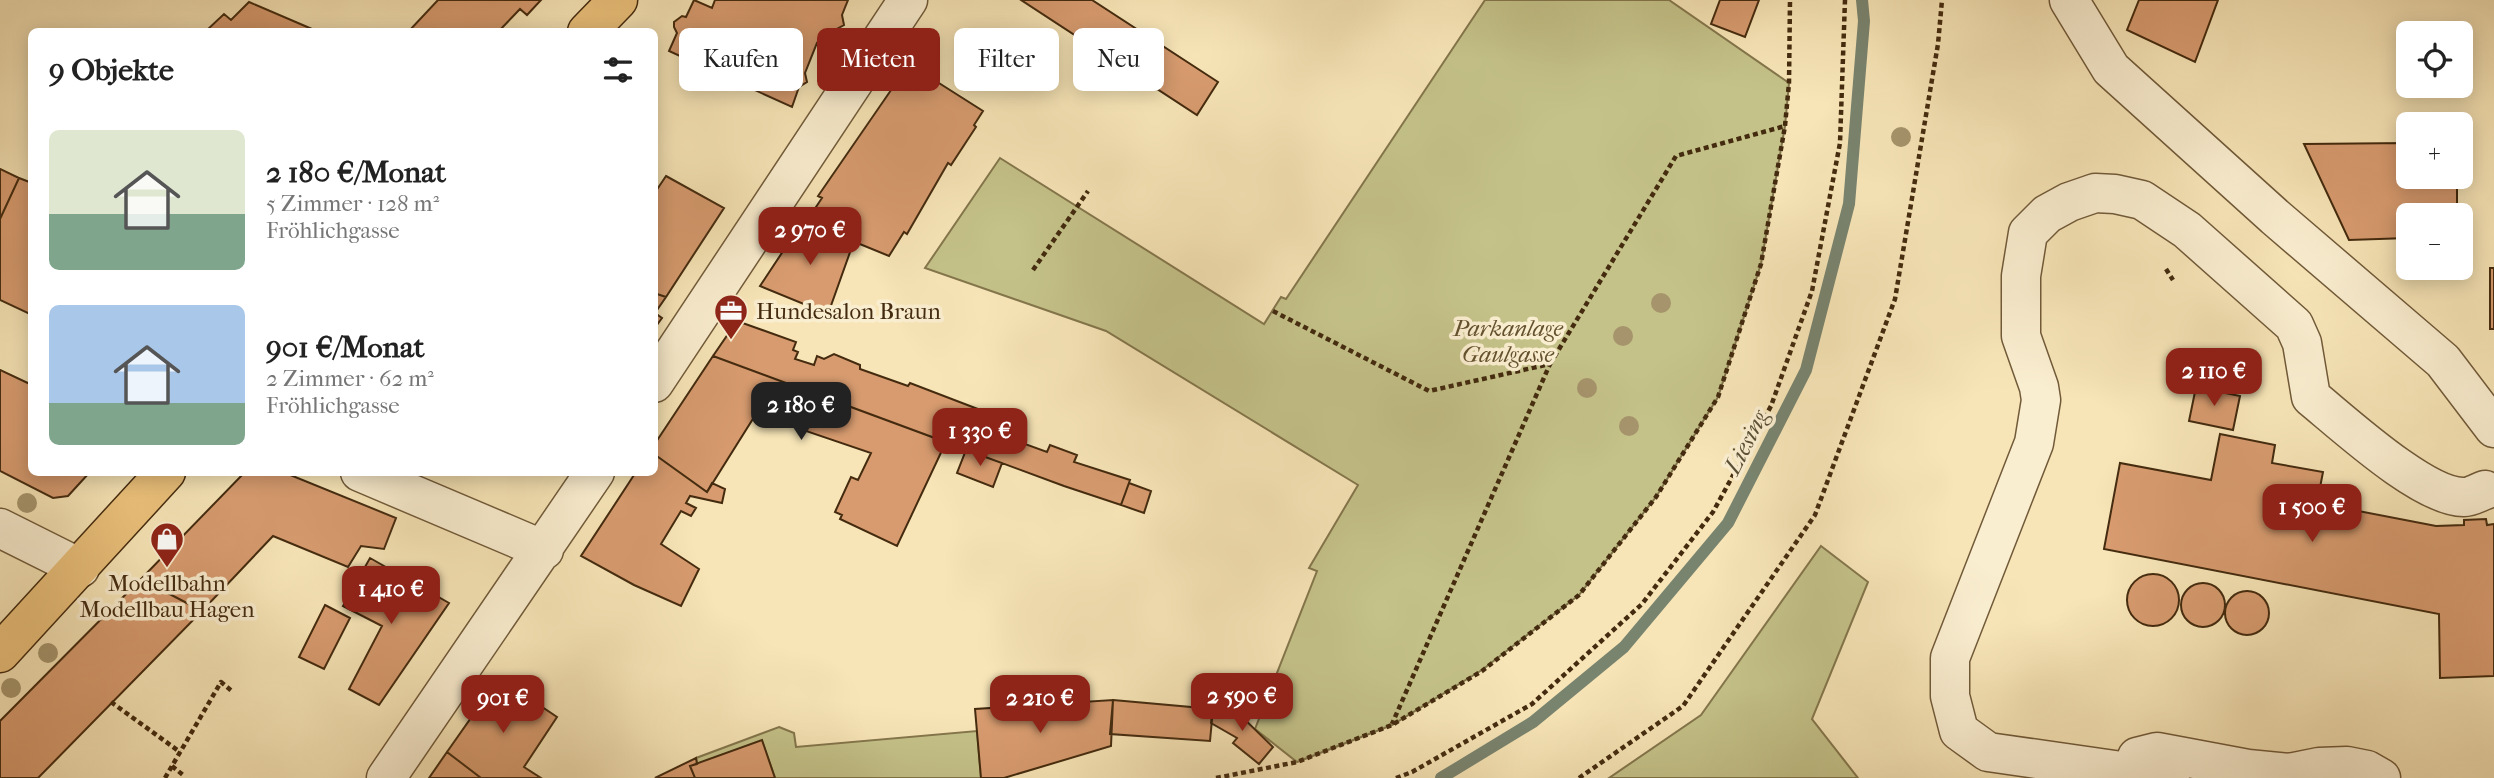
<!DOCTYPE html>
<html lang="de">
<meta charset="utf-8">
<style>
:root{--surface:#fff;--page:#f6f6f6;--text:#222;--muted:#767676;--accent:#8f2418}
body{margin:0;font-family:"IM FELL French Canon",serif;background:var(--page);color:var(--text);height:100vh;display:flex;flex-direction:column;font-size:26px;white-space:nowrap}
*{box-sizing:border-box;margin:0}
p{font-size:23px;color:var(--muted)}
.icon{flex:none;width:38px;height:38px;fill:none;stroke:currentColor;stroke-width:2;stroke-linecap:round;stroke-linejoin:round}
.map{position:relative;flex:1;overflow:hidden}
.panel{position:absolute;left:28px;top:28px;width:630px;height:448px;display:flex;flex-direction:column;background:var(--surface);border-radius:10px;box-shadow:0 4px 18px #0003}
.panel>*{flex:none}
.banner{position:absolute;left:679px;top:28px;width:665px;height:63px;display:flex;gap:14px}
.tools{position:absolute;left:2396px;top:21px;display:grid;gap:14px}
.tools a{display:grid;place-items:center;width:77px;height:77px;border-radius:10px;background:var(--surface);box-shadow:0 4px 18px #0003;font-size:35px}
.price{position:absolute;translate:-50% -60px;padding:0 16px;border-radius:14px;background:var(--accent);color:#fff;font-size:23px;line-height:46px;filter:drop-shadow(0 2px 4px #0008)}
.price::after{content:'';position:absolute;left:50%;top:42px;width:21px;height:16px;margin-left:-10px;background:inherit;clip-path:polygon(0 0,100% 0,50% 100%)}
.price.on{background:#222;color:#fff}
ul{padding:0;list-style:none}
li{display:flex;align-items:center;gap:21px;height:175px;padding:0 21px}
li span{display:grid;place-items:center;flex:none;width:196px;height:140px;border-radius:10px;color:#555}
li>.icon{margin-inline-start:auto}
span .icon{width:84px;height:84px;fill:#fffc;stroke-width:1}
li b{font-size:30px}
h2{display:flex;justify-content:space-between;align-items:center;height:84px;padding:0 21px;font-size:30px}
.chip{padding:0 24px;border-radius:10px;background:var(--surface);box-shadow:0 4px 18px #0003;font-size:24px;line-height:63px}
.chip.on{background:var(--accent);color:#fff}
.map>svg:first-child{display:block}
</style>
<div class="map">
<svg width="2494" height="778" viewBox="0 0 2494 778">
<rect width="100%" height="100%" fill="#f7e5b7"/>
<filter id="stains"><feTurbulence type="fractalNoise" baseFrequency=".00286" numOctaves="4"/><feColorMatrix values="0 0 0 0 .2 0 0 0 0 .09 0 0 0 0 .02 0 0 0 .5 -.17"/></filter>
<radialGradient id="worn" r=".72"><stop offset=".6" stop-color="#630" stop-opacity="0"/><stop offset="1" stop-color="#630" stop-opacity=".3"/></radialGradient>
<path fill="#c4c289" stroke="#84764c" stroke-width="2" d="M1485 0H1669L1789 83 1785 126 1761 264 1718 397 1656 497 1579 595 1482 670 1392 725 1297 762 1255 729 1317 571 1309 568 1358 485 1106 331 925 268 1000 158 1264 324 1281 297 1286 299Z
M1821 546 1868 582 1812 719 1858 778H1609L1701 715Z
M779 727 794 733 796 747 977 731 981 778H775L762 741 697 764 696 758Z"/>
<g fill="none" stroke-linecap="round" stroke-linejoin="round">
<path stroke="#79846f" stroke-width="12" d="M1441 778 1533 722 1624 647 1728 523 1806 370 1849 204 1864 21 1862 0"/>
</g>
<path fill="#d79b6f" stroke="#442b0f" stroke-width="2" d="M438 0H541L527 15 520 9 498 32H408Z
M694 0 712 8 715 0H848L842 15 844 25 835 30 830 43 823 46 817 43 805 73 807 82 799 87 792 107 669 51 677 33 674 27V22L682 16 686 17Z
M1021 0H1092L1218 82 1197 115Z
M1720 0H1759L1745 37 1711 24Z
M2139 0H2218L2195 62 2127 30Z
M249 2 319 32 207 30 224 14 231 20Z
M909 64 983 111 974 125 976 127 951 165 948 163 907 234 904 232 889 256 806 222 822 198 818 196Z
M2408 143V177H2457V215H2408V238L2349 240 2304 144Z
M0 169 19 178 0 219Z
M666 176 724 208 666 297 654 293V194Z
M19 178 32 183V315L0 300V219Z
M803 221 854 241 828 314 760 286Z
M2490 268H2494V329H2490Z
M654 293 666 297 655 313 662 318 654 329Z
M737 321 796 342 793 350 798 352 795 359 814 365 817 356 824 359 834 354 860 365V369L908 386 910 383 1017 424 1011 439 1047 452 1050 445 1077 455 1074 462 1130 480 1121 505 1064 486 713 356Z
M713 356 946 442 897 546 840 519 842 515 835 512 851 477 858 480 871 453 756 414 707 492 654 454V445Z
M0 370 32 385V472H90L68 496 53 498 0 471Z
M2196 387 2240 396 2233 430 2189 421Z
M2220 434 2275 445 2272 463 2323 472 2317 503 2436 526 2464 525V520L2486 519 2487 525 2494 524V676L2440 678 2439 614 2104 549 2120 463 2211 480Z
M966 450 1002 463 993 487 957 473Z
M654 454 707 492 712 483 725 489 722 503 690 496 686 503 696 508 691 516 681 511 661 544 699 569 681 606 634 585 581 556 636 472H654Z
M245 472H283L396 518 384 549 361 546 348 567 273 536 202 611 141 579Z
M1129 483 1151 491 1144 513 1121 505Z
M370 558 449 603 379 705 349 689 382 626 343 606Z
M2127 600a26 26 0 1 1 52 0a26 26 0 1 1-52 0Z
M141 579 202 611 38 778H0V721Z
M2181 605a22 22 0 1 1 44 0a22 22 0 1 1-44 0Z
M2225 613a22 22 0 1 1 44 0a22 22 0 1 1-44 0Z
M325 605 350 618 324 669 299 657Z
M499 678 557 717 524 767 541 778H481L447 752Z
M1113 700 1213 709 1210 741 1110 734Z
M1113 700 1111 746 1004 778H981L975 709Z
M1232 707 1273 747 1259 764 1233 743 1237 738 1211 723 1213 709Z
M762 740 775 778H695L690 766Z
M447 752 481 778H429Z
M696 758 697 764 690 766 695 778H655Z"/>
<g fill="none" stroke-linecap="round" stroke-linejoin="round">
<g stroke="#715a39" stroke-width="41">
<path id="minor" d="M2069 0 2111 69 2275 217 2443 361 2494 428
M654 383 908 0
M360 472 544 550
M0 528 80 568
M2137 757 2157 752 2248 769 2289 773 2319 767 2347 766 2367 770 2381 778
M386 778 595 472
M2170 778 1988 752 1959 731 1950 696V658L2034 443 2041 400 2039 387 2021 336V276L2028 233 2047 214 2069 202 2095 193 2115 194 2142 200 2187 230 2294 325 2302 343 2311 397C2343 423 2424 498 2464 497 2471 497 2479 492 2485 490"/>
</g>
<g stroke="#442b0f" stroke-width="41">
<path id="major" d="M587 32 618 0
M0 653 166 472"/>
</g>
<path stroke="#442b0f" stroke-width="4.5" stroke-dasharray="5 3.5" stroke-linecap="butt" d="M2166 269 2173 280
M1033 270 1088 191
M1273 311 1429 391 1550 364 1392 724
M1550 364 1676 156 1785 126
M111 702 180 752
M172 766 183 775
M165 778 221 682 233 692
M1216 778 1297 762 1392 725 1482 671 1579 595 1656 497 1718 397 1761 264 1785 126 1789 83 1790 0
M1396 778 1412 772 1532 704 1642 604 1713 512 1771 406 1812 291 1840 143 1845 0
M1579 778 1683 706 1815 515 1895 299 1938 44 1942 0"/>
<use href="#minor" stroke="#faeed0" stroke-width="38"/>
<use href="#major" stroke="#ecc27c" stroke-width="38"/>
</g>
<g fill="#a6946c">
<circle cx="1901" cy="137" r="10"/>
<circle cx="1661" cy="303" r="10"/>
<circle cx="1623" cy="336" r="10"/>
<circle cx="1587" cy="388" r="10"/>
<circle cx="1629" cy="426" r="10"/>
<circle cx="27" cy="503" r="10"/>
<circle cx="48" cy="653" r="10"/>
<circle cx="11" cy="688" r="10"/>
</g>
<defs>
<g id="office-pin" transform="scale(1.75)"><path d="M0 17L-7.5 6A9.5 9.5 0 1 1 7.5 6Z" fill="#8f2418" stroke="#faeed0"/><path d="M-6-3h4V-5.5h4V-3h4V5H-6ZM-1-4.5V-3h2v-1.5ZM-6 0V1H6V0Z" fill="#fff"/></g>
<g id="shop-pin" transform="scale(1.75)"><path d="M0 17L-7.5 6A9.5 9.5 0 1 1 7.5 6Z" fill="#8f2418" stroke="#faeed0"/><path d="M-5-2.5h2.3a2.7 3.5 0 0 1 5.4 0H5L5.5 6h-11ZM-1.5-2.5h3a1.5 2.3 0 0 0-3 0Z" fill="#fff"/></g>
</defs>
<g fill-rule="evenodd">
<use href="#office-pin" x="731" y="311"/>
<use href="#shop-pin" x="167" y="539"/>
</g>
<g text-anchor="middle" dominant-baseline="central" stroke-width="7" stroke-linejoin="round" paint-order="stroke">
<g font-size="23" fill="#442b0f" stroke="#faeed0" text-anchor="start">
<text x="756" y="311">Hundesalon Braun</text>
<text x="167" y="583" text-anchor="middle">Modellbahn<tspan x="167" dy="26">Modellbau Hagen</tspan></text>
</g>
<g font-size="23" font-style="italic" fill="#64512e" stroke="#faeed0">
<text x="1508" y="328">Parkanlage<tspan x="1508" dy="26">Gaulgasse</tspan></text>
</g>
<g font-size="24" font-style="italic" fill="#5a5037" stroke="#faeed0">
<text transform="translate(1746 442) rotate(-63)">Liesing</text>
</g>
</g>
<rect width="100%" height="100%" filter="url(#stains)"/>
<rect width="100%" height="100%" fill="url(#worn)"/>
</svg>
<div class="tools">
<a><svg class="icon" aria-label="locate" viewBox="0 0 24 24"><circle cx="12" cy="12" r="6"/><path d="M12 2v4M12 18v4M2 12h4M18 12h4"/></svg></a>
<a>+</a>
<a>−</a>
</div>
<b class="price" style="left:810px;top:267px">2 970 €</b>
<b class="price" style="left:2214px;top:408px">2 110 €</b>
<b class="price on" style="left:801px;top:442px">2 180 €</b>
<b class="price" style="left:980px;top:468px">1 330 €</b>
<b class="price" style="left:2312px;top:544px">1 500 €</b>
<b class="price" style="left:391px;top:626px">1 410 €</b>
<b class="price" style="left:1242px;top:733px">2 590 €</b>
<b class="price" style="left:503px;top:735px">901 €</b>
<b class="price" style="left:1040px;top:735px">2 210 €</b>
<div class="banner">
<a class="chip">Kaufen</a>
<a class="chip on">Mieten</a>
<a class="chip">Filter</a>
<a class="chip">Neu</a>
</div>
<section class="panel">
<h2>9 Objekte<svg class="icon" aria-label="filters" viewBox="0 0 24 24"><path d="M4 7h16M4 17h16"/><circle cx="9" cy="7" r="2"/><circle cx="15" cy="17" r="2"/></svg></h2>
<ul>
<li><span style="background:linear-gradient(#dfe7d0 60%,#7fa58c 0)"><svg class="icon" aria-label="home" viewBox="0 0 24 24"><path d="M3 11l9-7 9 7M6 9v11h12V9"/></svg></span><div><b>2 180 €/Monat</b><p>5 Zimmer · 128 m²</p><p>Fröhlichgasse</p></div></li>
<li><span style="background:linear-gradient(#a9c7e8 70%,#7fa58c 0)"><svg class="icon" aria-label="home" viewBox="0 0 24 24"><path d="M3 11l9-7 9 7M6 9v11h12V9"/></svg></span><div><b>901 €/Monat</b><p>2 Zimmer · 62 m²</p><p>Fröhlichgasse</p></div></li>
</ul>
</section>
</div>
